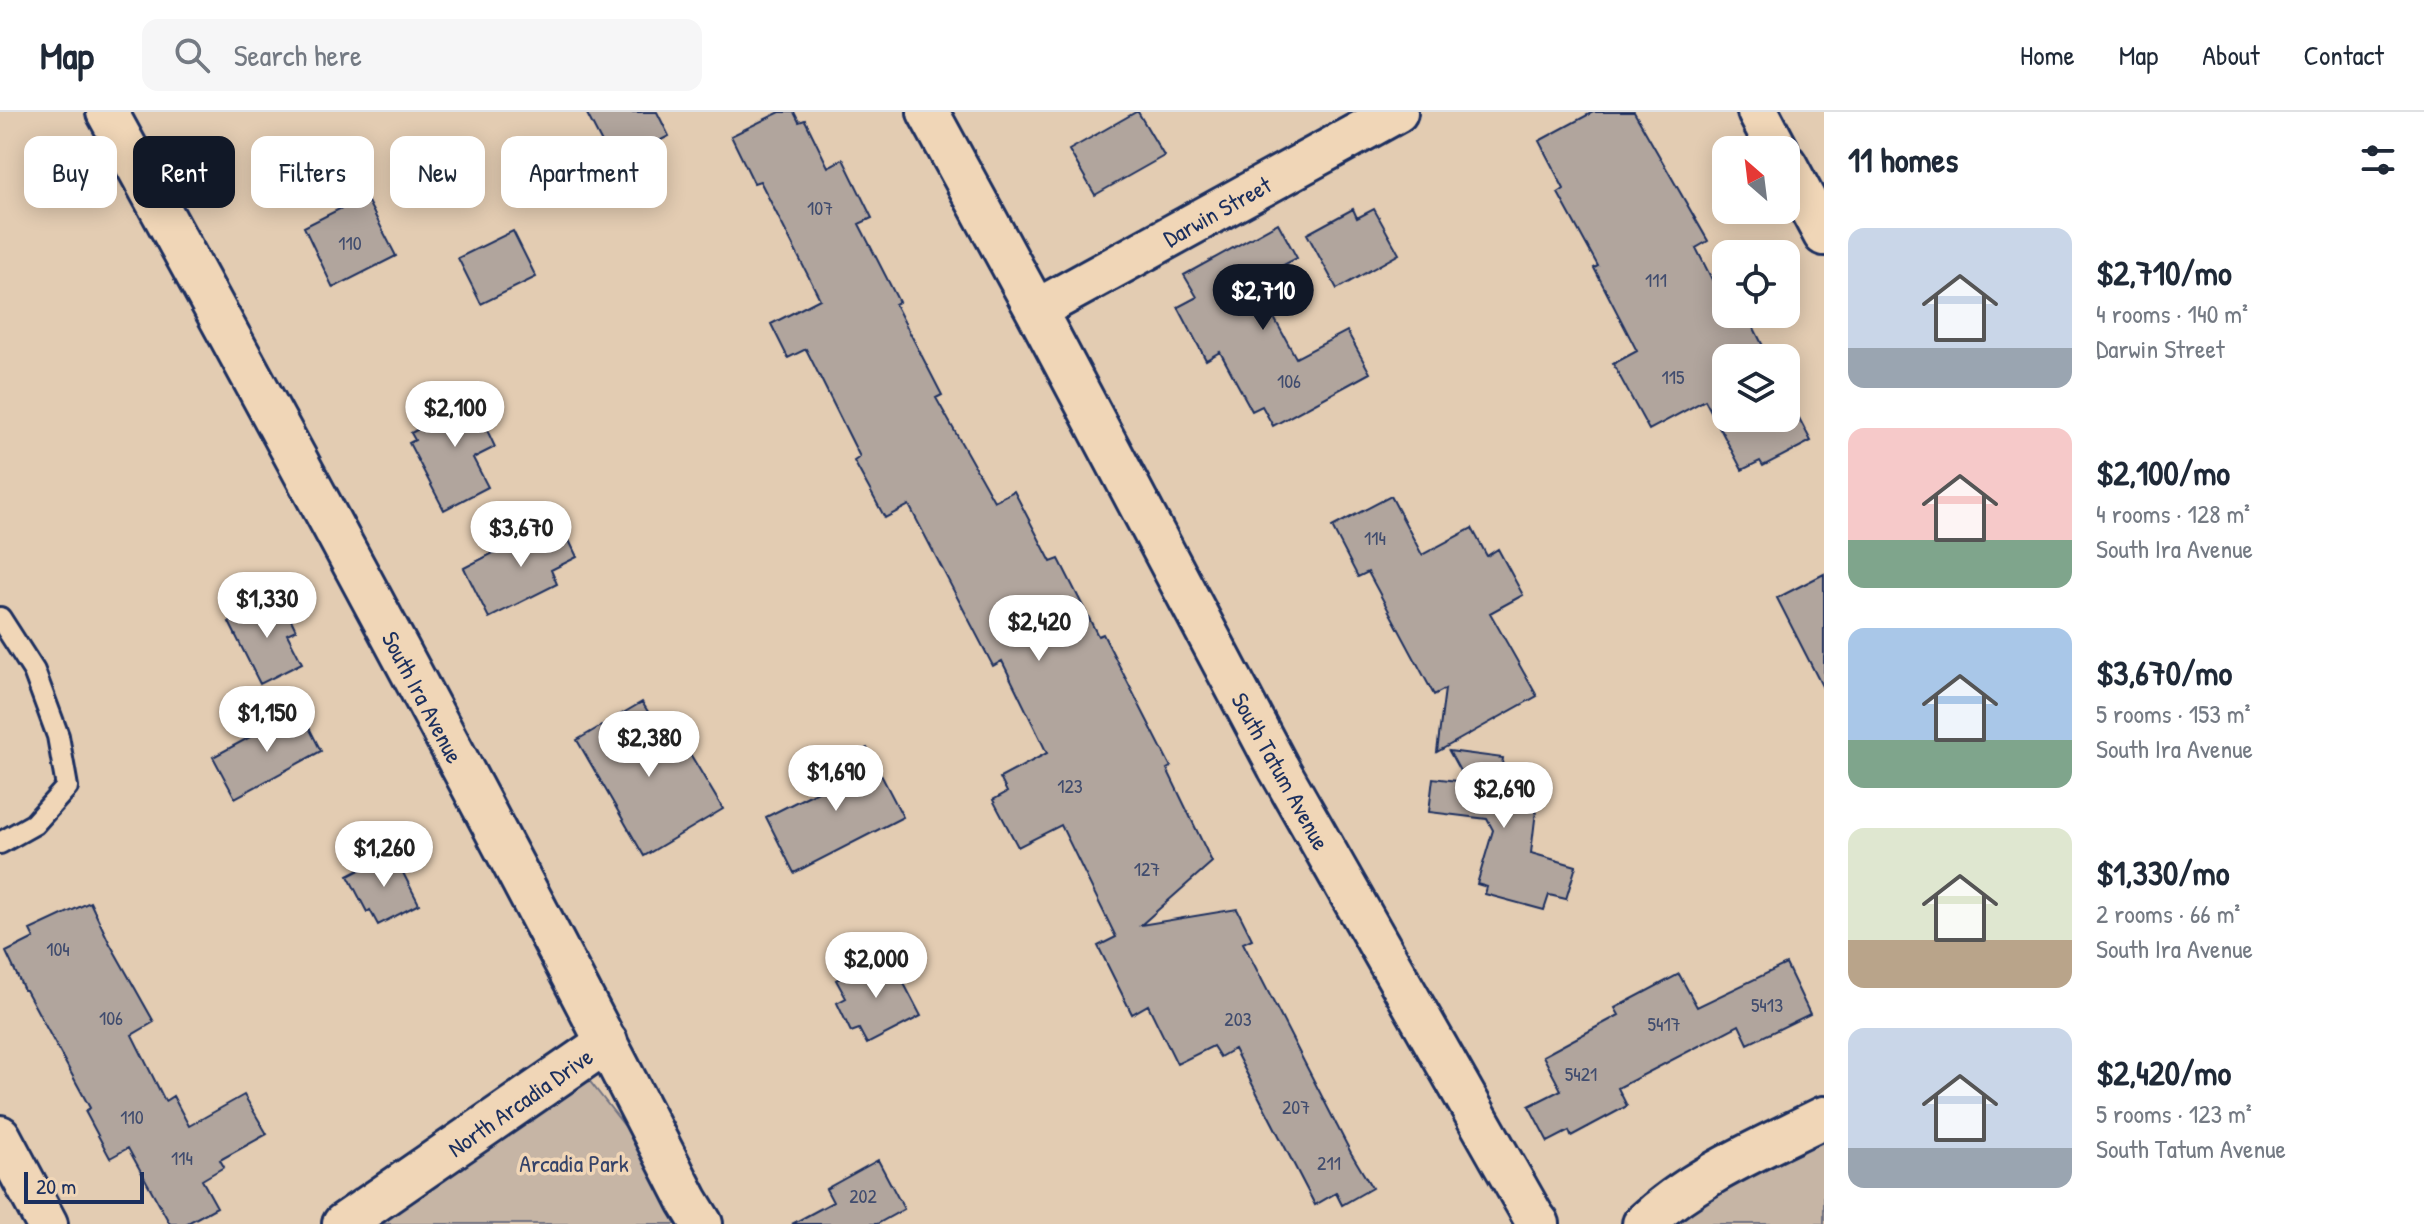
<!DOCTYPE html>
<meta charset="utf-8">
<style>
:root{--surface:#fff;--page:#f6f6f7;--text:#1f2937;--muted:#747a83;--line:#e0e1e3;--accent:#111827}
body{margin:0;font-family:"Patrick Hand",sans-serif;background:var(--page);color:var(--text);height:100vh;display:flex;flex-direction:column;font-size:30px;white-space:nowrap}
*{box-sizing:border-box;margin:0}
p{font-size:26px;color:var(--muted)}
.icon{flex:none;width:44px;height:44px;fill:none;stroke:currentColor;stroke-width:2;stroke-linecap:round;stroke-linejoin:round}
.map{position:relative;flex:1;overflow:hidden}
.panel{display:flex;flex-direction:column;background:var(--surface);width:600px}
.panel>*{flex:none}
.hud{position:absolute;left:24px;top:24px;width:760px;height:72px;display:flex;gap:16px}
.needle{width:52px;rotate:332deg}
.controls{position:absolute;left:1712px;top:24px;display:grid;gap:16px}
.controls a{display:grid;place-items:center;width:88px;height:88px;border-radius:16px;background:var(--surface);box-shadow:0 4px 20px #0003;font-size:40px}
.scale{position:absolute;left:24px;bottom:20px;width:120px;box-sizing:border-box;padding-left:8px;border:4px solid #1b2f5e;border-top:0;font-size:22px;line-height:28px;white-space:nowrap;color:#1b2f5e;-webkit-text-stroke:6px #f0d6b7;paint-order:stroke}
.price{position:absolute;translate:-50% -68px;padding:0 18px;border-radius:28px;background:#fff;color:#222;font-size:26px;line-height:52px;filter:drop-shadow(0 2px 4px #0008)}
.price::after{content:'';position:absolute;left:50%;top:48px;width:24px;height:18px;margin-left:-12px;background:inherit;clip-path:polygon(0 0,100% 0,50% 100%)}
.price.active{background:var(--accent);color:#fff}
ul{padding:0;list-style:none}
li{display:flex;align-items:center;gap:24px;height:200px;padding:0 24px}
li span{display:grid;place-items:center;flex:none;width:224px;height:160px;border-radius:16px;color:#555}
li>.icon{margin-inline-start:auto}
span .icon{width:96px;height:96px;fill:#fffc;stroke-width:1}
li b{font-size:34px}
h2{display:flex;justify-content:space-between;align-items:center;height:96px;padding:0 24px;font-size:34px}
.chip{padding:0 28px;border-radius:16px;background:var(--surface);box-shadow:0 4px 20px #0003;font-size:28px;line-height:72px}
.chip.active{background:var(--accent);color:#fff}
header{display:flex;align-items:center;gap:48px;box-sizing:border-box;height:112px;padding:0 40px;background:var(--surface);border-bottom:2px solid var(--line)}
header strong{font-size:38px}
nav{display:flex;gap:44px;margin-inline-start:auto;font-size:28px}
.search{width:560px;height:72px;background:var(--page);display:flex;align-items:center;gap:20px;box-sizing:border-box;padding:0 28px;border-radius:16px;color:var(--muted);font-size:30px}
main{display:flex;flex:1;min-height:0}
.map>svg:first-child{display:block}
</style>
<header>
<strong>Map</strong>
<div class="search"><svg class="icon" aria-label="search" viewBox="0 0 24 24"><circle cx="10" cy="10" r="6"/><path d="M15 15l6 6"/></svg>Search here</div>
<nav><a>Home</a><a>Map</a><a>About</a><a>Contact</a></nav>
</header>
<main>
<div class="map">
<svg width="1824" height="1112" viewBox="0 0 1824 1112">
<rect width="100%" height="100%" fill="#e3ccb2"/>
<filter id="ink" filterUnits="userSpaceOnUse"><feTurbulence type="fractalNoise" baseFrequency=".0125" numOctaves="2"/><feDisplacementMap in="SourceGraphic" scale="16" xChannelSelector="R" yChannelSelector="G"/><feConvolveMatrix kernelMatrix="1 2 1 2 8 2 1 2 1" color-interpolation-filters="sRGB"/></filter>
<g filter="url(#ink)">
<path fill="#c6b5a5" stroke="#707282" stroke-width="2" d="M588 967 701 1112H373Z
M1824 1017V1112H1659Z"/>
<path fill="#b1a59d" stroke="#1b2f5e" stroke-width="2" d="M586 0H657L669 24 613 52Z
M780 0H794L799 10 805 8 828 55 843 47 872 106 859 112 899 190 895 192 942 283 936 286 994 389 1014 379 1051 450 1059 447 1098 524 1103 522 1171 655 1167 657 1212 750 1141 813 1237 797 1252 827 1243 831 1351 1041 1372 1076 1342 1093 1336 1081 1315 1093 1234 937 1220 945 1213 934 1177 952 1148 893 1132 902 1098 834 1116 825 1061 713 1018 735 993 688 1007 680 1000 666 1047 641 1002 549 993 554 909 393 885 406 854 349 860 345 806 237 788 246 771 212 820 187 760 69 754 71 731 24Z
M1136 0H1138L1164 44 1095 83 1069 38Z
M1593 0H1634L1708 129 1696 136 1726 195V202H1747L1769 246H1726V306H1799L1811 329 1763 354 1760 349 1742 358 1705 288 1649 318 1613 252 1637 239 1594 156 1598 154 1558 81 1564 77 1539 29Z
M365 84 396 144 333 176 304 115Z
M1353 97 1357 106 1374 97 1399 142 1337 177 1307 122Z
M1278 111 1297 146 1259 166 1272 188 1266 191 1296 246 1347 219 1370 261 1273 314 1262 294 1252 299 1220 240 1206 248 1178 195 1197 185 1184 163Z
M513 119 536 165 481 192 458 146Z
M473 276 492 313 486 316 495 335 473 346 488 375 444 398 409 331 415 328 411 321 448 301 444 291Z
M1391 384 1422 443 1472 416 1487 444 1498 437 1523 483 1490 501 1537 584 1437 640 1445 577 1434 583 1368 460 1358 465 1332 415Z
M559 407 577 445 551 458 557 472 489 506 464 456Z
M1824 462V578L1777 486Z
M280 485 296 518 287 522 302 551 260 572 229 510Z
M642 590 674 642 686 635 723 697 644 744 577 628Z
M300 598 321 639 235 686 213 645Z
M867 636 903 705 794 761 766 705 838 669 830 655Z
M1449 639 1503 646 1501 661 1540 665 1531 741 1576 754 1566 787 1549 783 1544 798 1485 782 1487 775 1477 772 1493 718 1487 707 1429 700 1433 666 1466 670Z
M390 742 395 751 397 749 419 792 378 813 370 798 367 800 348 764Z
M90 790 109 830 154 910 132 923 165 989 173 984 189 1014 244 983 267 1022 220 1048 224 1055 202 1068 217 1095 186 1112H170L128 1036 110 1046 85 999 90 996 26 878H24L6 840 34 826 30 818Z
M888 841 921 904 867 932 859 917 851 920 837 891 846 886 836 868Z
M1786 852 1810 902 1748 932 1739 913 1618 976 1627 994 1571 1024 1569 1019 1548 1030 1529 994 1561 978 1543 944 1619 903 1615 896 1679 862 1697 895Z
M878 1048 904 1097 877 1112H792L833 1090 826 1077Z"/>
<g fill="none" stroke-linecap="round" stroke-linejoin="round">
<g stroke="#1b2f5e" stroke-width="26">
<path id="lane" d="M0 506 34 559 58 624 67 675 34 712 0 731"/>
</g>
<g stroke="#1b2f5e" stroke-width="46">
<path id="street" d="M107 0C305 360 501 723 688 1089L702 1112
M928 0 1036 198 1278 655 1533 1104 1539 1112
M1758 0 1778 38
M1786 52 1824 123
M1036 198 1397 0
M0 1024 47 1112
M343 1112 607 930
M1643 1112C1694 1064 1762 1036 1824 1005"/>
</g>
<use href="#lane" stroke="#f0d6b7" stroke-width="20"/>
<use href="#street" stroke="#f0d6b7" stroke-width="40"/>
</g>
</g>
<g text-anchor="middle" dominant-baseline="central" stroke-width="7" stroke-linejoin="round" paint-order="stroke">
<g font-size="20" fill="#404c6e">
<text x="820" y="95">107</text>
<text x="350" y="130">110</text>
<text x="1656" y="167">111</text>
<text x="1673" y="264">115</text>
<text x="1289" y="268">106</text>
<text x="1375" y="425">114</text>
<text x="1070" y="673">123</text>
<text x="1147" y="756">127</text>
<text x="58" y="836">104</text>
<text x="1767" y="892">5413</text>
<text x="111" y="905">106</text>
<text x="1238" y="906">203</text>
<text x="1664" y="911">5417</text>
<text x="1581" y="961">5421</text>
<text x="1296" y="994">207</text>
<text x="132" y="1004">110</text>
<text x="182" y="1045">114</text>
<text x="1329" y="1050">211</text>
<text x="863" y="1083">202</text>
</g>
<g font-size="24" fill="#1b2f5e" stroke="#f0d6b7">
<text transform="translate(1217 99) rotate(-29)">Darwin Street</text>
<text transform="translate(423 585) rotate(62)">South Ira Avenue</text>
<text transform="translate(1281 659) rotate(61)">South Tatum Avenue</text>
<text transform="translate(520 990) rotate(-35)">North Arcadia Drive</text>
</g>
<g font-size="24" fill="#354369" stroke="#f0d6b7">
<text x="574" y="1051">Arcadia Park</text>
</g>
</g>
</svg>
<div class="controls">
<a><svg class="needle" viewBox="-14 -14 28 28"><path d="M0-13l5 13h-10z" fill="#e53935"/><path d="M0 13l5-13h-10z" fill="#747a83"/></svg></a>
<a><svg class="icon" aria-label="locate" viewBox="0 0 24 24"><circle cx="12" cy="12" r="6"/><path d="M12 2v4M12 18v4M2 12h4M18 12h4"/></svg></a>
<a><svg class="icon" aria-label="layers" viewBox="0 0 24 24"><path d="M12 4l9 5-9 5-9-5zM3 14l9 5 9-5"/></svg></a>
</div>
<div class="scale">20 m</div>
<b class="price active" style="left:1263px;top:220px">$2,710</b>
<b class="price" style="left:455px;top:337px">$2,100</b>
<b class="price" style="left:521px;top:457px">$3,670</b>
<b class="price" style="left:267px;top:528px">$1,330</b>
<b class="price" style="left:1039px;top:551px">$2,420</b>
<b class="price" style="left:267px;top:642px">$1,150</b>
<b class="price" style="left:649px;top:667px">$2,380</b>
<b class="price" style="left:836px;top:701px">$1,690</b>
<b class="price" style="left:1504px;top:718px">$2,690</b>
<b class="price" style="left:384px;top:777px">$1,260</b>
<b class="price" style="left:876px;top:888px">$2,000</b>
<div class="hud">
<a class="chip">Buy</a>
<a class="chip active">Rent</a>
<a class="chip">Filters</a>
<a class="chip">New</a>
<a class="chip">Apartment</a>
</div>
</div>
<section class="panel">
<h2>11 homes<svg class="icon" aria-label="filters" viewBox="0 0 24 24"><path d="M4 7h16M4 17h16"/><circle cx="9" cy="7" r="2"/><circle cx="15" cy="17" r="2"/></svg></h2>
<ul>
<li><span style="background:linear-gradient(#c9d6e8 75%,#9aa5b1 0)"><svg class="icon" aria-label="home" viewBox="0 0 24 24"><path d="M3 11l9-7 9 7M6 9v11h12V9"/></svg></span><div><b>$2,710/mo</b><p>4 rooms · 140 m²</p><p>Darwin Street</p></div></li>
<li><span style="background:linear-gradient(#f6c9c9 70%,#7fa58c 0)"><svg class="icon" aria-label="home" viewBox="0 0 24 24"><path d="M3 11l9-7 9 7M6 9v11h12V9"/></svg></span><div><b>$2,100/mo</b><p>4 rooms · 128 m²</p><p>South Ira Avenue</p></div></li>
<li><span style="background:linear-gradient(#a9c7e8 70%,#7fa58c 0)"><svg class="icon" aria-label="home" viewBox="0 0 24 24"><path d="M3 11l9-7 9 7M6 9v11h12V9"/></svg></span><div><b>$3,670/mo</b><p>5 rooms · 153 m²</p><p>South Ira Avenue</p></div></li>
<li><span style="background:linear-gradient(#dfe7d0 70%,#b9a48a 0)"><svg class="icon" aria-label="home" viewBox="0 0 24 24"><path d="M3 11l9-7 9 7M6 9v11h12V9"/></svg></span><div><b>$1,330/mo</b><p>2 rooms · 66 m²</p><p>South Ira Avenue</p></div></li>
<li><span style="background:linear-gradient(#c9d6e8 75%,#9aa5b1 0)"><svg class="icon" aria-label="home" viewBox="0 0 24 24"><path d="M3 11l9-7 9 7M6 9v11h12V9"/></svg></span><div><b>$2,420/mo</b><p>5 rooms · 123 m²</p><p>South Tatum Avenue</p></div></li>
</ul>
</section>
</main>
